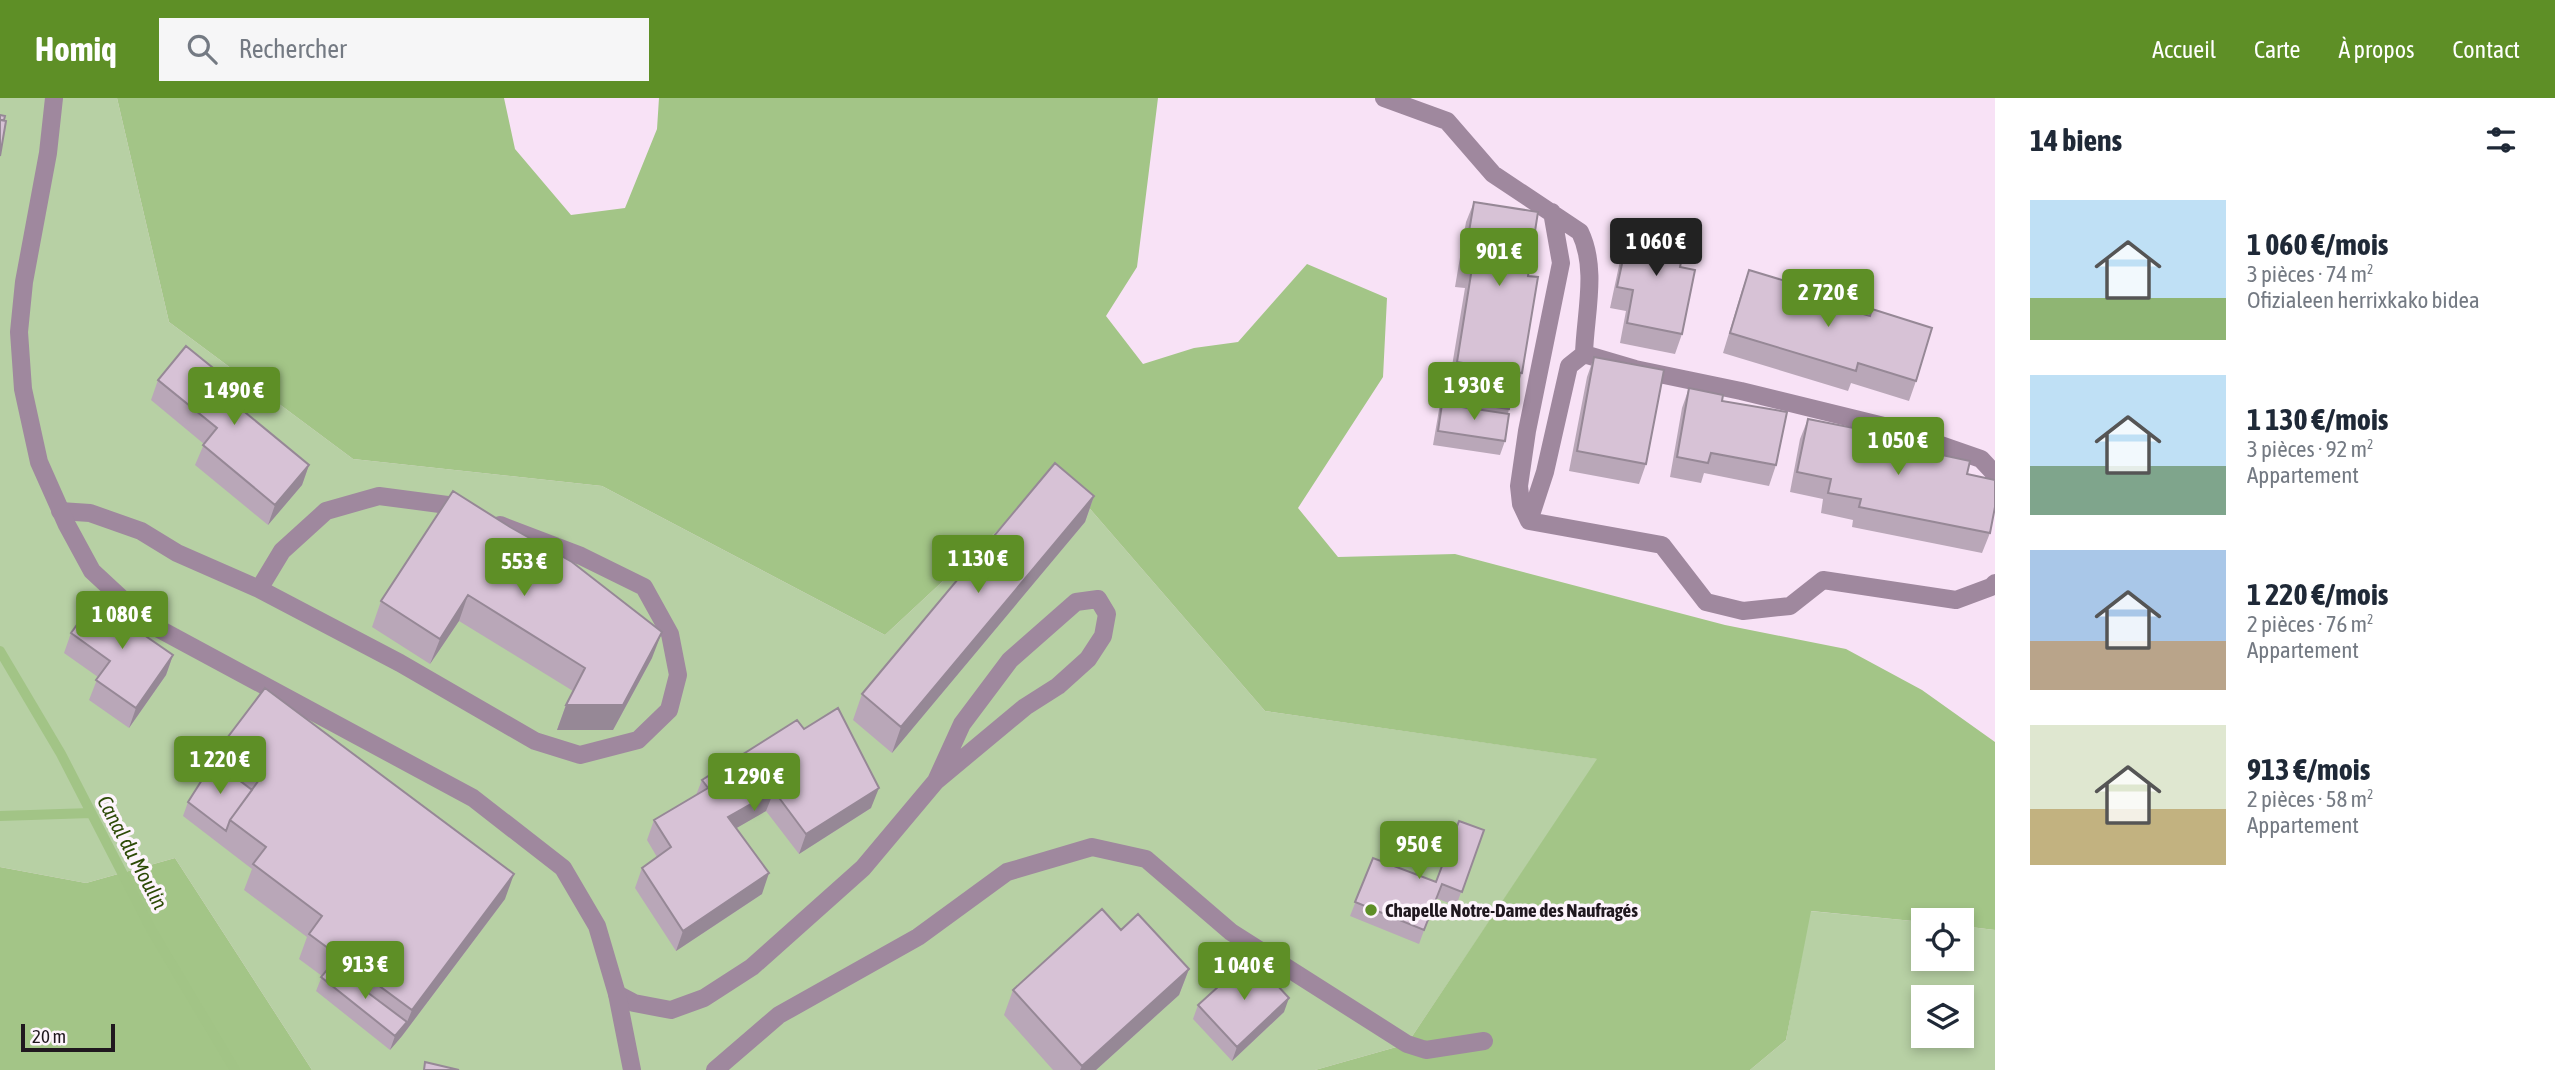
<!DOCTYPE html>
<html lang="fr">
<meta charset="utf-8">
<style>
:root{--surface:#fff;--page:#f6f6f7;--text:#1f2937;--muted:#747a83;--accent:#5e8f26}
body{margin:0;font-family:"Asap Condensed",sans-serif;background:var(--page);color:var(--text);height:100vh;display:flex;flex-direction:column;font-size:26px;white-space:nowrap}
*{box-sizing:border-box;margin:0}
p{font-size:23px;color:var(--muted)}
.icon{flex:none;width:38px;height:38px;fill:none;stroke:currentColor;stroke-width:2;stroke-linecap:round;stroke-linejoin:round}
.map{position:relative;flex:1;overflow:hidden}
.sheet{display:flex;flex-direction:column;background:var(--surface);width:560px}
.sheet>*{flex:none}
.buttons{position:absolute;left:1911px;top:810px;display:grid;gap:14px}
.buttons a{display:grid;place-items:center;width:63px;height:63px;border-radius:0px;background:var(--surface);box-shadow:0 4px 10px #0003;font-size:35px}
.scale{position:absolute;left:21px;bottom:18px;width:94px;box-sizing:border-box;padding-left:7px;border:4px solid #20181f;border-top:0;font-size:19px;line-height:24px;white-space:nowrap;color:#20181f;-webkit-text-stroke:5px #fdf4fc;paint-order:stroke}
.price{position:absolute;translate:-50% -60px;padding:0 16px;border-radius:7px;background:var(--accent);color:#fff;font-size:23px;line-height:46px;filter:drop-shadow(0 2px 4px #0008)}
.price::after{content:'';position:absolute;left:50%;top:42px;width:21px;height:16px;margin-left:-10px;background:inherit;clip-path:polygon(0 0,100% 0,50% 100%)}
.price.active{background:#222;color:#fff}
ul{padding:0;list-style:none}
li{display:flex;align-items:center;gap:21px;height:175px;padding:0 35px}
li span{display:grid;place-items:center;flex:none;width:196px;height:140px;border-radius:0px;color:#555}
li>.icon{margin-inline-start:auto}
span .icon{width:84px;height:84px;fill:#fffc;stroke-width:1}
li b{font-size:30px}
h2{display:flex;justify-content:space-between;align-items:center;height:84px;padding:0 35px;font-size:30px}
header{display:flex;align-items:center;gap:42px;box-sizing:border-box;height:98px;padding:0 35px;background:var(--accent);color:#fff}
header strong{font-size:33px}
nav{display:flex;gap:38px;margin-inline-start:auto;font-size:24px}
.search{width:490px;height:63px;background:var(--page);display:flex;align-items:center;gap:18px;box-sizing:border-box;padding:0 24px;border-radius:0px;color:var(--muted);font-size:26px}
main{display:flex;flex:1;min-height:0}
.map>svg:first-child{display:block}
</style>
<header>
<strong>Homiq</strong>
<div class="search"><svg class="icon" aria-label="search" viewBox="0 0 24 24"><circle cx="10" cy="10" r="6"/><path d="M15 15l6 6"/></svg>Rechercher</div>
<nav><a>Accueil</a><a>Carte</a><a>À propos</a><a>Contact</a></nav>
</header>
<main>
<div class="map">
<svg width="1995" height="972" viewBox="0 0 1995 972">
<rect width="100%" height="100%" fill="#f8e2f6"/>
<path fill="#b7d0a4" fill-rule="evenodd" d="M0 0H117L169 224 353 361 602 388 885 537 1059 375 1265 613 1598 661 1407 946 1315 972H312L175 760 86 785 0 769Z
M1810 813 1923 824V861H1962V828L1995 832V972H1750L1786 942ZM1923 900H1962V938H1923Z"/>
<path fill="#a3c587" d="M117 0H504L515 51 571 117 625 110 657 31 659 0H1158L1137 169 1106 218 1143 266 1194 250 1238 244 1307 166 1387 200 1383 279 1298 410 1338 459 1455 456 1725 527 1846 551 1922 592 1995 644V832L1962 828V822H1923V824L1811 813 1786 942 1750 972H1315L1407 946 1597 661 1265 613 1059 375 885 537 602 388 353 361 169 224Z
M175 760 312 972H0V769L86 785Z"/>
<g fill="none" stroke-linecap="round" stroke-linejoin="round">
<path stroke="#a2c486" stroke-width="10" d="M0 553 61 656 152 833 235 972
M0 718 91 715"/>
<path stroke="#9f889e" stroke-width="18" d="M60 413 90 415 141 433 177 455 259 491 400 565 535 643 580 657 638 642 669 612 678 577 670 536 644 489 581 458 500 427
M259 491 282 453 326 413 379 398 455 408 464 412
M617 896 634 905 671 912 704 900 752 869 863 770 936 683 962 626 1010 562 1076 504 1098 501 1107 516 1103 538 1088 561 1058 588 1025 609 936 683"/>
<path stroke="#9f889e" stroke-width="18" d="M54 0 48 55 24 184 19 234 23 291 39 364 67 427 92 473 148 525 473 700 563 770 597 828 617 896 632 972
M1384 0 1447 23 1493 76 1580 134C1598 171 1585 217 1584 256L1635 271 1741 293 1892 330 1981 361 1995 376
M1552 114 1561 165 1527 333 1519 388 1521 406 1529 423 1662 447 1706 504 1743 513 1790 508 1823 482 1956 502 1991 489 1995 485
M1529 423 1545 374 1569 268 1584 256
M715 972 779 917 918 839 1007 774 1092 749 1146 761 1231 834 1407 946 1426 952 1484 943"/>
</g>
<path fill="#b9a7b8" d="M1474 104 1528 178 1522 275 1515 295H1512L1508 316 1505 343 1500 357 1433 347 1443 288 1448 274H1451L1465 190 1455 189 1466 124Z
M1631 124 1680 169 1682 236 1675 256 1620 245 1626 213 1610 210 1624 144Z
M1749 172 1809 200 1870 218 1872 211 1916 283 1909 303 1851 285 1848 293 1723 255 1742 192Z
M1594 259 1646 366 1639 386 1569 373 1587 279Z
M158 282 244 295 239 309 309 367 302 387 268 427 195 367 204 346 151 302Z
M1689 290 1722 303 1776 367 1769 388 1704 375 1701 385 1670 379 1682 310Z
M1808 321 1967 376 1990 435 1982 455 1852 429 1853 422 1821 415 1823 401 1790 394 1800 341Z
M453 393 652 560 613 632H557L566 607 573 593 459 523 430 566 372 529 381 503Z
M1094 398 1085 424 892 655 853 622 862 596Z
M124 523 173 557 166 577 129 630 89 602 98 579 64 555 71 535Z
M797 622 871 710 799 756 766 713 736 730 762 796 676 853 635 790 642 770 657 759 647 742 654 722 696 697 702 682Z
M218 652 505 801 402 938 390 952 316 893 322 878 299 861 307 839 244 792 252 771 183 718 188 704 214 663Z
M1484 732 1456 808 1436 800 1419 846 1350 818 1373 760 1436 784Z
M1121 832 1189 871 1179 897 1096 972H1053L1004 917 1013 892Z
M1198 907 1284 914 1232 963 1193 921Z"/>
<path fill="#968896" d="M244 295 236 315 235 306Z
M309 367 302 387 268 427 275 407Z
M1094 398 1085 424 892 655 901 629Z
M468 497 459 523 430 566 440 541Z
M662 534 652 560 613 632H557L566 607Z
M173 557 166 577 129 630 136 610Z
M879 690 871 710 799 756 806 736Z
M774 693 766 713 721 739 728 719Z
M769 775 762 796 676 853 683 833Z
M514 776 505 801 402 938 390 952 395 938 407 924 412 912Z
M1189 871 1179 897 1096 972H1080L1082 968Z
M1289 900 1284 914 1232 963 1237 949Z"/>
<path fill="#d7c2d6" stroke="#968896" stroke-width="2" d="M0 17 5 18 4 22H0Z
M0 22 6 23 0 58Z
M1474 104 1538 114 1528 178 1538 179 1522 275 1457 264 1472 170 1463 169Z
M1631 124 1687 135 1680 169 1695 172 1682 236 1627 225 1633 192 1617 189Z
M1749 172 1812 191 1809 200 1870 218 1872 211 1932 230 1916 283 1858 265 1856 273 1730 235Z
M186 248 244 295 235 306 309 367 275 407 203 347 217 330 158 282Z
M1594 259 1664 272 1646 366 1577 353Z
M1448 274 1513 284 1509 311 1444 301Z
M1689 290 1723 297 1722 303 1787 314 1776 367 1711 355 1708 365 1677 359Z
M1442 306 1509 316 1505 343 1438 333Z
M1808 321 1874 334 1872 342 1970 363 1967 376 1995 382V409L1990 435 1859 409 1861 401 1828 395 1831 381 1797 374Z
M1055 365 1094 398 901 629 862 596Z
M453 393 510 429 572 464 662 534 623 607H566L585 570 468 497 440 541 381 503Z
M113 499 128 510 121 521 173 557 136 610 96 582 110 563 71 535 95 502 106 510Z
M265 590 514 776 412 912 309 836 322 818 253 766 266 749 230 722 259 682 218 652Z
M838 610 879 690 806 736 774 693 728 719 769 775 683 833 642 770 671 749 654 722 708 690 702 682 797 622 804 631Z
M214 663 252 692 230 722 226 733 188 704Z
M1459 723 1484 732 1462 794 1442 786 1424 832 1355 804 1373 760 1436 784Z
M1102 811 1121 832 1138 816 1189 871 1082 968 1013 892Z
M1251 859 1289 900 1237 949 1198 907Z
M331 867 407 924 395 938 321 879Z
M425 964 459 972H424Z"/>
<circle fill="#5e8f26" stroke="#fdf4fc" stroke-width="2.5" cx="1371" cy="812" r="7"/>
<g text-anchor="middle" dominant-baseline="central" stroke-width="7" stroke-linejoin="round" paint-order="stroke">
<g font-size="19" font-weight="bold" fill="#20181f" stroke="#fdf4fc" text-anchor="start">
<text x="1385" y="812">Chapelle Notre-Dame des Naufragés</text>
</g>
<g font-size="21" font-style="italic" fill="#2c4a06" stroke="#fdf4fc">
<text transform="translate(133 754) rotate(62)">Canal du Moulin</text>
</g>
</g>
</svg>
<div class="buttons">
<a><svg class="icon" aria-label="locate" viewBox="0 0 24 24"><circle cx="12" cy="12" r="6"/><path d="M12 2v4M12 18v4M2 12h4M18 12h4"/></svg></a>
<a><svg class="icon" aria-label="layers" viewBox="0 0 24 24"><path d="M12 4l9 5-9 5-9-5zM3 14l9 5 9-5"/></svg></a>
</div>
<div class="scale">20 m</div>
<b class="price active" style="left:1656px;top:180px">1 060 €</b>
<b class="price" style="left:1499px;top:190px">901 €</b>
<b class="price" style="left:1828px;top:231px">2 720 €</b>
<b class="price" style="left:1474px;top:324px">1 930 €</b>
<b class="price" style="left:234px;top:329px">1 490 €</b>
<b class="price" style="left:1898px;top:379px">1 050 €</b>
<b class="price" style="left:978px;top:497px">1 130 €</b>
<b class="price" style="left:524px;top:500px">553 €</b>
<b class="price" style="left:122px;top:553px">1 080 €</b>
<b class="price" style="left:220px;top:698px">1 220 €</b>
<b class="price" style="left:754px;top:715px">1 290 €</b>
<b class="price" style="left:1419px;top:783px">950 €</b>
<b class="price" style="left:365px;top:903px">913 €</b>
<b class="price" style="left:1244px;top:904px">1 040 €</b>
</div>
<section class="sheet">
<h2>14 biens<svg class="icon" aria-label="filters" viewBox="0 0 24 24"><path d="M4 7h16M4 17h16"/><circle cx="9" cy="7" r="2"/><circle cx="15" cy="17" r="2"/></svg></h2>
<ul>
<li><span style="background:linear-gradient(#bfe0f5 70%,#8fb573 0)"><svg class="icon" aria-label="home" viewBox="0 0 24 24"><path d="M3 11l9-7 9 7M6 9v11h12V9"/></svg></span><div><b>1 060 €/mois</b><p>3 pièces · 74 m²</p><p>Ofizialeen herrixkako bidea</p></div></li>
<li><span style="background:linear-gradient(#bfe0f5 65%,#7fa58c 0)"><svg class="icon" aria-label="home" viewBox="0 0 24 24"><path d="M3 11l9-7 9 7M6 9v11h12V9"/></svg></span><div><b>1 130 €/mois</b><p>3 pièces · 92 m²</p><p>Appartement</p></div></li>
<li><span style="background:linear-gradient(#a9c7e8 65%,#b9a48a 0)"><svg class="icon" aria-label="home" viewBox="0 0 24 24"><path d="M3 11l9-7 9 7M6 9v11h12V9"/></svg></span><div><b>1 220 €/mois</b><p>2 pièces · 76 m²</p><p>Appartement</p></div></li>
<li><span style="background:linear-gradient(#dfe7d0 60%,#c2b280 0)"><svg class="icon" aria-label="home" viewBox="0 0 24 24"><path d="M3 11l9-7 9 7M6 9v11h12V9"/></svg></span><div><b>913 €/mois</b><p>2 pièces · 58 m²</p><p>Appartement</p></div></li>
</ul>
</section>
</main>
